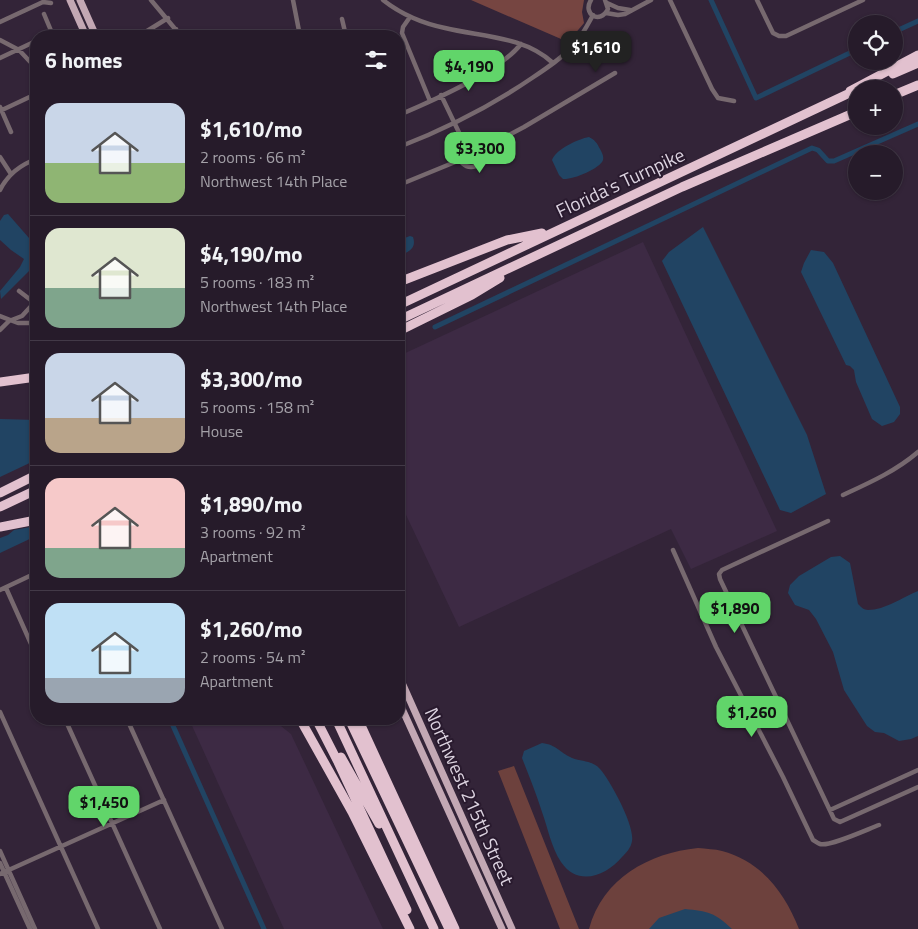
<!DOCTYPE html>
<meta charset="utf-8">
<style>
:root{--surface:#261b2a;--page:#2e2432;--text:#f1f3f6;--muted:#a4a1a8;--line:#423947;--accent:#61d56a}
body{margin:0;font-family:"Titillium Web",sans-serif;background:var(--page);color:var(--text);height:100vh;display:flex;flex-direction:column;font-size:19px;white-space:nowrap}
*{box-sizing:border-box;margin:0}
p{font-size:16px;color:var(--muted)}
.icon{flex:none;width:28px;height:28px;fill:none;stroke:currentColor;stroke-width:2;stroke-linecap:round;stroke-linejoin:round}
.map{position:relative;flex:1;overflow:hidden}
.sheet{position:absolute;left:30px;top:30px;width:375px;height:695px;display:flex;flex-direction:column;background:var(--surface);border-radius:20px;box-shadow:0 1px 4px #0004,0 0 0 1px var(--line)}
.sheet>*{flex:none}
.fabs{position:absolute;left:848px;top:15px;display:grid;gap:10px}
.fabs a{display:grid;place-items:center;width:55px;height:55px;border-radius:50%;background:var(--surface);box-shadow:0 1px 4px #0004,0 0 0 1px var(--line);font-size:25px}
.price{position:absolute;translate:-50% -42px;padding:0 11px;border-radius:10px;background:var(--accent);color:#111;font-size:16px;line-height:32px;filter:drop-shadow(0 1px 2px #0008)}
.price::after{content:'';position:absolute;left:50%;top:30px;width:15px;height:11px;margin-left:-8px;background:inherit;clip-path:polygon(0 0,100% 0,50% 100%)}
.price.on{background:#222;color:#fff}
ul{padding:0;list-style:none}
li{display:flex;align-items:center;gap:15px;height:125px;padding:0 15px}
li+li{border-top:1px solid var(--line)}
li span{display:grid;place-items:center;flex:none;width:140px;height:100px;border-radius:15px;color:#555}
li>.icon{margin-inline-start:auto}
span .icon{width:60px;height:60px;fill:#fffc;stroke-width:1}
li b{font-size:21px}
h2{display:flex;justify-content:space-between;align-items:center;height:60px;padding:0 15px;font-size:21px}
.map>svg:first-child{display:block}
</style>
<div class="map">
<svg width="918" height="929" viewBox="0 0 918 929">
<rect width="100%" height="100%" fill="#332438"/>
<path fill="#3d2a44" d="M643 242 777 531 691 569 671 529 459 627 399 500V356Z
M189 719H272L291 734 383 929H284Z"/>
<path fill="#6d413d" d="M514 766 579 929H560L498 771Z
M698 848C706 849 715 849 722 851 761 861 785 893 799 929H589C603 878 649 853 698 848Z"/>
<path fill="#764541" d="M471 0H584L582 12 584 23 568 42Z"/>
<path fill="#214463" d="M589 137C595 140 597 143 600 149 602 153 604 156 603 160 600 169 572 180 563 179L559 175 552 160C556 149 578 139 589 137Z
M8 214 36 246V270L33 267 1 299 0 291 20 267 24 259 11 250 0 240V221L4 215Z
M703 227 807 435 826 494 791 513 780 510 662 261 669 252Z
M410 236 413 237C417 249 408 252 399 256V240Z
M811 250 824 252 833 263 900 407V414L894 422 882 426 872 419 856 382 854 370 850 366 846 365 801 272 804 263Z
M0 419 36 420V460L0 477Z
M36 526V536L0 553V538L8 535 14 530Z
M840 556 850 563 858 604C861 607 864 610 868 610 885 610 903 597 918 591V736L911 739 899 741 884 733 875 732 867 726 844 690 833 652 816 619 809 610 795 605 788 593 790 585 799 576 831 557Z
M542 743C557 745 559 752 572 758 582 762 592 760 600 769 610 780 635 826 632 841 631 848 626 853 622 857 606 876 578 887 561 862 551 847 548 828 542 812 536 793 529 776 522 758L524 751Z
M685 909C707 911 716 913 732 929H649L659 918Z"/>
<g fill="none" stroke-linecap="round" stroke-linejoin="round">
<path stroke="#214463" stroke-width="5" d="M711 0 756 98 856 50
M894 32 918 21
M435 327 812 148 818 150 828 161H834L918 124
M170 719 264 929"/>
<path stroke="#77696f" stroke-width="4.5" d="M151 0 181 36
M293 0 300 36
M383 0C402 15 421 23 445 28 482 37 524 36 553 63
M591 0C582 14 600 25 608 9L605 0
M670 0 712 89 718 98 734 101
M757 0 773 33 779 36H786L863 0
M607 3 618 8 630 10
M606 13 618 15 625 14 651 0
M44 14 52 33 45 36
M410 17 403 27 402 33 430 101
M342 19 346 36
M0 22 43 2 51 3
M139 36 168 18
M165 36 176 29
M0 40 19 50 36 68
M0 58 36 41
M441 95 465 145
M0 107 11 132
M2 110 36 94
M399 115C432 101 499 72 521 44
M459 155a12 12 0 1 1 24 0a12 12 0 1 1-24 0Z
M399 147C445 129 491 106 532 78 547 68 562 58 574 45 582 36 587 26 593 15
M481 150 524 127 615 73
M0 157 11 174
M399 185 460 160
M0 190C8 174 20 165 36 159
M19 291 36 304
M0 316 18 323H36
M0 330 9 321 22 316 34 303
M843 495C869 483 896 471 918 452
M828 521 722 570 719 574 720 579 834 819 840 822 918 787
M673 550 716 647 783 777 813 840C815 841 817 843 820 844 829 847 868 829 879 825
M6 588 36 655
M0 590 36 573
M0 712 98 929
M65 719 160 929
M127 719 222 929
M830 810 918 770
M0 851 35 929
M0 863 30 929
M0 874 164 800"/>
<path stroke="#c3a8b4" stroke-width="7" d="M70 0 86 36
M80 0 96 36
M399 676 512 929
M399 702 502 929"/>
<path stroke="#e2c1cf" stroke-width="9" d="M893 74 918 63
M850 91 918 55
M894 95 918 85
M399 282 507 240 542 233
M399 305 856 90
M399 320 682 187 856 112
M399 331 472 295 500 278
M0 382 36 377
M0 493 36 475
M0 507 36 490
M0 527 36 520
M300 719 352 812 410 929
M316 719 338 762 407 910
M336 719 434 929
M349 719 449 929
M358 719 455 929
M341 757 379 824"/>
</g>
<g text-anchor="middle" dominant-baseline="central" stroke-width="4" stroke-linejoin="round" paint-order="stroke">
<g font-size="19" fill="#dcd3e0" stroke="#291a2e">
<text transform="translate(620 182) rotate(-25)">Florida's Turnpike</text>
<text transform="translate(470 796) rotate(66)">Northwest 215th Street</text>
</g>
</g>
</svg>
<div class="fabs">
<a><svg class="icon" aria-label="locate" viewBox="0 0 24 24"><circle cx="12" cy="12" r="6"/><path d="M12 2v4M12 18v4M2 12h4M18 12h4"/></svg></a>
<a>+</a>
<a>−</a>
</div>
<b class="price on" style="left:596px;top:73px">$1,610</b>
<b class="price" style="left:469px;top:92px">$4,190</b>
<b class="price" style="left:480px;top:174px">$3,300</b>
<b class="price" style="left:735px;top:634px">$1,890</b>
<b class="price" style="left:752px;top:738px">$1,260</b>
<b class="price" style="left:104px;top:828px">$1,450</b>
<section class="sheet">
<h2>6 homes<svg class="icon" aria-label="filters" viewBox="0 0 24 24"><path d="M4 7h16M4 17h16"/><circle cx="9" cy="7" r="2"/><circle cx="15" cy="17" r="2"/></svg></h2>
<ul>
<li><span style="background:linear-gradient(#c9d6e8 60%,#8fb573 0)"><svg class="icon" aria-label="home" viewBox="0 0 24 24"><path d="M3 11l9-7 9 7M6 9v11h12V9"/></svg></span><div><b>$1,610/mo</b><p>2 rooms · 66 m²</p><p>Northwest 14th Place</p></div></li>
<li><span style="background:linear-gradient(#dfe7d0 60%,#7fa58c 0)"><svg class="icon" aria-label="home" viewBox="0 0 24 24"><path d="M3 11l9-7 9 7M6 9v11h12V9"/></svg></span><div><b>$4,190/mo</b><p>5 rooms · 183 m²</p><p>Northwest 14th Place</p></div></li>
<li><span style="background:linear-gradient(#c9d6e8 65%,#b9a48a 0)"><svg class="icon" aria-label="home" viewBox="0 0 24 24"><path d="M3 11l9-7 9 7M6 9v11h12V9"/></svg></span><div><b>$3,300/mo</b><p>5 rooms · 158 m²</p><p>House</p></div></li>
<li><span style="background:linear-gradient(#f6c9c9 70%,#7fa58c 0)"><svg class="icon" aria-label="home" viewBox="0 0 24 24"><path d="M3 11l9-7 9 7M6 9v11h12V9"/></svg></span><div><b>$1,890/mo</b><p>3 rooms · 92 m²</p><p>Apartment</p></div></li>
<li><span style="background:linear-gradient(#bfe0f5 75%,#9aa5b1 0)"><svg class="icon" aria-label="home" viewBox="0 0 24 24"><path d="M3 11l9-7 9 7M6 9v11h12V9"/></svg></span><div><b>$1,260/mo</b><p>2 rooms · 54 m²</p><p>Apartment</p></div></li>
</ul>
</section>
</div>
